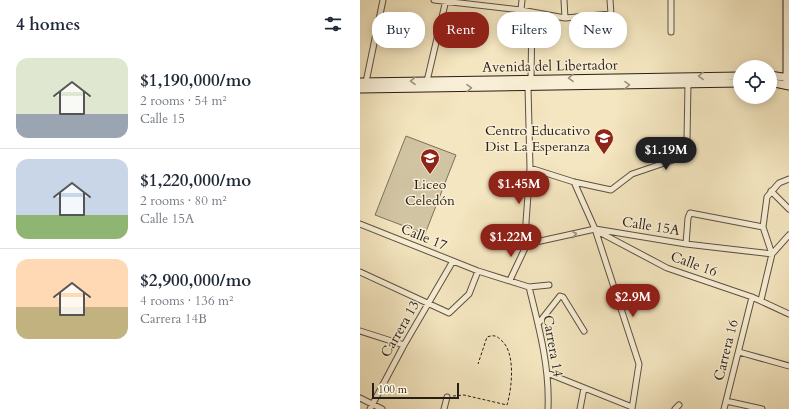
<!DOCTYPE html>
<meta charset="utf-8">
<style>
:root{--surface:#fff;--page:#f2f2f3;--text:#1f2937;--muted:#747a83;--line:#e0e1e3;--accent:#8f2418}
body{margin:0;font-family:Cardo,serif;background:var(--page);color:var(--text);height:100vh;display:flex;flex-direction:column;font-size:15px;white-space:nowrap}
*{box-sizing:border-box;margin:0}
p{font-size:13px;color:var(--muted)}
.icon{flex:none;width:22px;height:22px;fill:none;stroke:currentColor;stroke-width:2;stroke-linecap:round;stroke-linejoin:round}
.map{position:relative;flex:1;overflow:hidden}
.side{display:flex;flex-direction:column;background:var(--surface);width:360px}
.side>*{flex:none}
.banner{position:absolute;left:12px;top:12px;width:357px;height:36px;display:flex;gap:8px}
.fabs{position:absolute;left:373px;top:60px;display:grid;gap:8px}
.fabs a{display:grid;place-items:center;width:44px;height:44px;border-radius:50%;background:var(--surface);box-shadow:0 2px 10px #0003;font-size:20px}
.scale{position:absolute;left:12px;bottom:10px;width:87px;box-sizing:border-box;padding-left:4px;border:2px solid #291e15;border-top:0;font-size:11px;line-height:14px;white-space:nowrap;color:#291e15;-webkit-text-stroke:3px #f8efd6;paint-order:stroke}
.price{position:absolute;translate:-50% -34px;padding:0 9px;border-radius:14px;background:var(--accent);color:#fff;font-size:13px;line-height:26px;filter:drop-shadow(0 1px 2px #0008)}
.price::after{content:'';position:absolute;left:50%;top:24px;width:12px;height:9px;margin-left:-6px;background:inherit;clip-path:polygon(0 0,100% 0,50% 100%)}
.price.current{background:#222;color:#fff}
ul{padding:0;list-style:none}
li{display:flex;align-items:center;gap:12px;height:100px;padding:0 16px}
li+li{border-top:1px solid var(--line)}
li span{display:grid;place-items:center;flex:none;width:112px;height:80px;border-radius:12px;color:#555}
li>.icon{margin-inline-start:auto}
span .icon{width:48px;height:48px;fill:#fffc;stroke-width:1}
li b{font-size:17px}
h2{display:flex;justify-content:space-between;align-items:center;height:48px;padding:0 16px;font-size:17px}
.pill{padding:0 14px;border-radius:16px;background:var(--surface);box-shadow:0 2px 10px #0003;font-size:14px;line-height:36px}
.pill.current{background:var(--accent);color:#fff}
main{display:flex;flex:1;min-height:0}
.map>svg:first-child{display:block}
</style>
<main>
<section class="side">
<h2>4 homes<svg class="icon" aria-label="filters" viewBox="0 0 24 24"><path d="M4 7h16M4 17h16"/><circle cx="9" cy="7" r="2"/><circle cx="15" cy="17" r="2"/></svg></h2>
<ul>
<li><span style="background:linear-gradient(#dfe7d0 70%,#9aa5b1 0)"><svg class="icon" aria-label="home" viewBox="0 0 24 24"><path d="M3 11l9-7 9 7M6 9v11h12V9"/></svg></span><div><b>$1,190,000/mo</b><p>2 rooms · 54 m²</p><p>Calle 15</p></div></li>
<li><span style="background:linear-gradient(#c9d6e8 70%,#8fb573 0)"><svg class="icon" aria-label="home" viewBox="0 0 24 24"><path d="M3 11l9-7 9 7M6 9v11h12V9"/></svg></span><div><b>$1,220,000/mo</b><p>2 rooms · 80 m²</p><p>Calle 15A</p></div></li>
<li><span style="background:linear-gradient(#ffd9b3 60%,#c2b280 0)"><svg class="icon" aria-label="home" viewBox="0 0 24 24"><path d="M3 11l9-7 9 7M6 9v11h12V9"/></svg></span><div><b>$2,900,000/mo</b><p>4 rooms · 136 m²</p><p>Carrera 14B</p></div></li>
</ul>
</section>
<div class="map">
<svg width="429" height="409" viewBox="0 0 429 409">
<rect width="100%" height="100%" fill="#f4e6c0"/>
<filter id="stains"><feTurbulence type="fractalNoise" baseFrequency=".005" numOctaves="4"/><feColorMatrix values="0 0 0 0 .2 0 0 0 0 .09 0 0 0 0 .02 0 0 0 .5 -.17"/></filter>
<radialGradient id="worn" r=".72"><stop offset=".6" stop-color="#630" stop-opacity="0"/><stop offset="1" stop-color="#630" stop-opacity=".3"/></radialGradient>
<path fill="#d1c4a3" stroke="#7d715c" d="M46 136 96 155 65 234 15 215Z"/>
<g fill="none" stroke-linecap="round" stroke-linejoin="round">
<g stroke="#5c5040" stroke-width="7">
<path id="street" d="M74 0 161 10 205 18 251 14 250 0
M204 0 205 18
M311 0V32
M161 10 162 0
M171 79 172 13
M67 81 86 0
M6 82 23 0
M170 168 214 182 251 190 272 174 322 157 327 139 328 84
M214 182 235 229 279 364 272 409
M411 191 429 209
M0 224 118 271 169 287 189 285
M239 232 307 268 392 297 429 314
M167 244 235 229 326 244 412 254 429 235
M326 244 328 218 330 213 403 227
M0 272 89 313 109 294 118 271
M150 280 167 244 166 222 170 168 168 87
M169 287C179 327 190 368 188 409
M401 300 412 254 403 227 407 197 419 183 429 179
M178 324 200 296 203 297 224 331
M0 331 44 345
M379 352 429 366
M187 373 272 407
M0 398 22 409
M366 401 402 409
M10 409 44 345 93 261
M84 409 87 397
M220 409 224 388
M315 409 319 405
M364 409 392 297"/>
</g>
<g stroke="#291e15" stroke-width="9">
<path id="secondary" d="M427 0V85
M410 75 429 78
M0 82 380 76
M410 82 429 86
M0 89 380 83"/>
</g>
<path stroke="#291e15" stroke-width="1" stroke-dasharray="3 2" stroke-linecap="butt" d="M93 396 104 395 147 405C152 388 156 352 141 340 136 335 133 335 127 337L118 364"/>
<use href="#street" stroke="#f8efd6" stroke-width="5"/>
<use href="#secondary" stroke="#f8efd6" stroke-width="7"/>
</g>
<defs><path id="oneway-chevron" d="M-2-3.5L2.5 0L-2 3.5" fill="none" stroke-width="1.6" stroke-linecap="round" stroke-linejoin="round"/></defs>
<g stroke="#9b917f">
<use href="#oneway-chevron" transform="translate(341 76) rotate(179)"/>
<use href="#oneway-chevron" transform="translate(211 78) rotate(179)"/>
<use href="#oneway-chevron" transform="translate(53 81) rotate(179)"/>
<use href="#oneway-chevron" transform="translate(267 85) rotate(-1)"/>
<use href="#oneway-chevron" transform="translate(109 88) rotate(-1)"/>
<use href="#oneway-chevron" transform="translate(214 234) rotate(-12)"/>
</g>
<defs>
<g id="school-pin" transform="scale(1)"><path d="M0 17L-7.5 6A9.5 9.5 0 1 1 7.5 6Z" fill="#8f2418" stroke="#f8efd6"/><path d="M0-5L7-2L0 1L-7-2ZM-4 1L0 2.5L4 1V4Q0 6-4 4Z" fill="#fff"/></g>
</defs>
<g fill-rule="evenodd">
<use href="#school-pin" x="244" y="138"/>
<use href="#school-pin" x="70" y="158"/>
</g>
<g text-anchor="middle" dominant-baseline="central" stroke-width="3" stroke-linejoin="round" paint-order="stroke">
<g font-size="14" fill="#291e15" stroke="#f8efd6">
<text transform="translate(190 66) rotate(-1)">Avenida del Libertador</text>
<text transform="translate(291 226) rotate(9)">Calle 15A</text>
<text transform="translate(64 237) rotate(22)">Calle 17</text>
<text transform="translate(334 264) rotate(20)">Calle 16</text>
<text transform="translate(40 329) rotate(-60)">Carrera 13</text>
<text transform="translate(193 346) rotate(80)">Carrera 14</text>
<text transform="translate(366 350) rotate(-76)">Carrera 16</text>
</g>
<g font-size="14" fill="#291e15" stroke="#f8efd6" text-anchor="end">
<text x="230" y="130">Centro Educativo<tspan x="230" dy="16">Dist La Esperanza</tspan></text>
<text x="70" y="184" text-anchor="middle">Liceo<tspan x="70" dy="16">Celedón</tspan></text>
</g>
</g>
<rect width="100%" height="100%" filter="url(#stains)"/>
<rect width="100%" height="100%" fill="url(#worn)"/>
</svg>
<div class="fabs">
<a><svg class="icon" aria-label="locate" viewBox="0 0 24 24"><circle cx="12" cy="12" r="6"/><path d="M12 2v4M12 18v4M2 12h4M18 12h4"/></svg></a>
</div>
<div class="scale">100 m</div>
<b class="price current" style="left:306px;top:171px">$1.19M</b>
<b class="price" style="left:159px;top:205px">$1.45M</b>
<b class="price" style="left:151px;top:258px">$1.22M</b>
<b class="price" style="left:273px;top:318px">$2.9M</b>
<div class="banner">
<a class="pill">Buy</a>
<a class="pill current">Rent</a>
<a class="pill">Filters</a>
<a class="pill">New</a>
</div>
</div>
</main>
